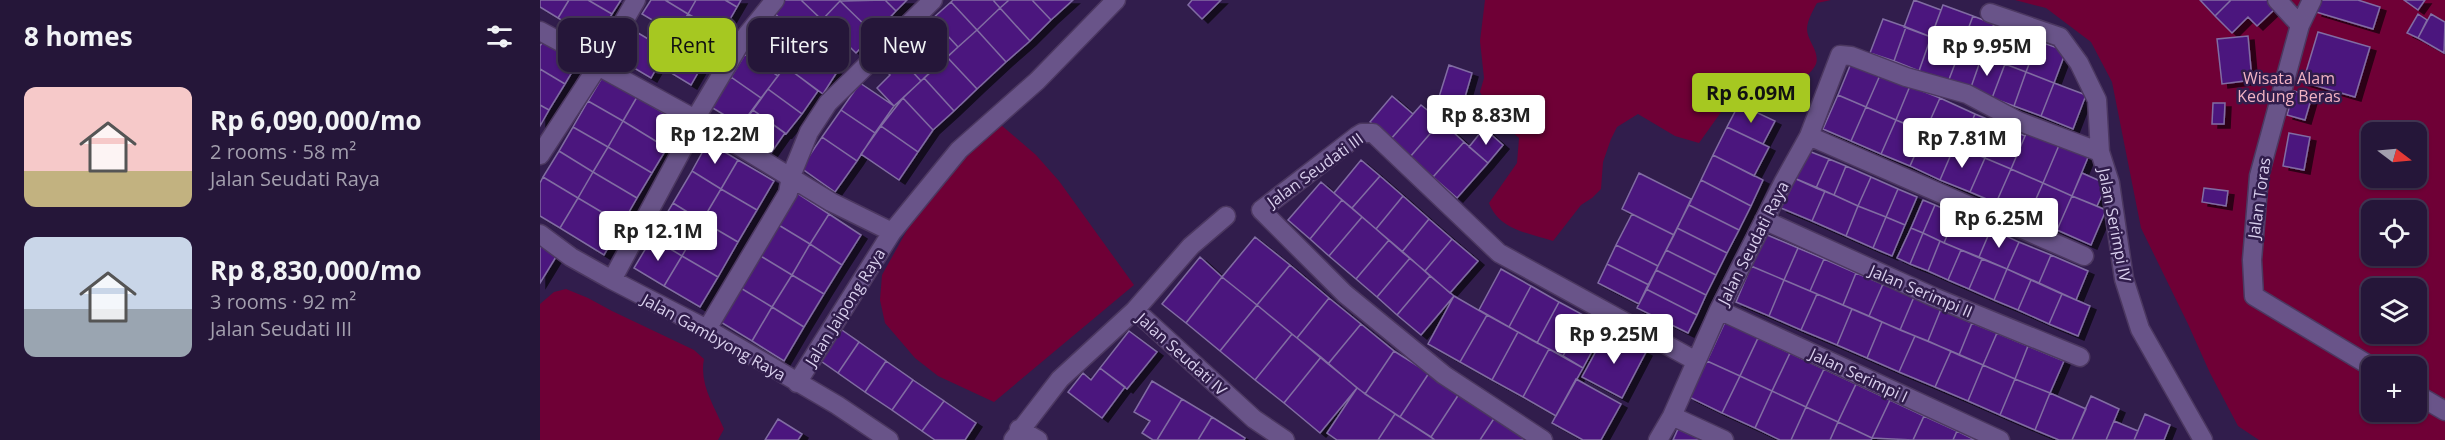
<!DOCTYPE html>
<meta charset="utf-8">
<style>
:root{--surface:#251639;--page:#2d1f41;--text:#f1f3f6;--muted:#a39fae;--line:#423553;--accent:#a6c821}
body{margin:0;font-family:"Open Sans",sans-serif;background:var(--page);color:var(--text);height:100vh;display:flex;flex-direction:column;font-size:22px;white-space:nowrap}
*{box-sizing:border-box;margin:0}
p{font-size:20px;color:var(--muted)}
.icon{flex:none;width:33px;height:33px;fill:none;stroke:currentColor;stroke-width:2;stroke-linecap:round;stroke-linejoin:round}
.map{position:relative;flex:1;overflow:hidden}
.details{display:flex;flex-direction:column;background:var(--surface);width:540px}
.details>*{flex:none}
.guide{position:absolute;left:18px;top:18px;width:570px;height:54px;display:flex;gap:12px}
.needle{width:39px;rotate:106deg}
.controls{position:absolute;left:1821px;top:122px;display:grid;gap:12px}
.controls a{display:grid;place-items:center;width:66px;height:66px;border-radius:12px;background:var(--surface);box-shadow:0 2px 4px #0004,0 0 0 2px var(--line);font-size:30px}
.price{position:absolute;translate:-50% -51px;padding:0 14px;border-radius:6px;background:#fff;color:#222;font-size:20px;line-height:39px;filter:drop-shadow(0 2px 3px #0008)}
.price::after{content:'';position:absolute;left:50%;top:36px;width:18px;height:14px;margin-left:-9px;background:inherit;clip-path:polygon(0 0,100% 0,50% 100%)}
.price.current{background:var(--accent);color:#111}
ul{padding:0;list-style:none}
li{display:flex;align-items:center;gap:18px;height:150px;padding:0 24px}
li span{display:grid;place-items:center;flex:none;width:168px;height:120px;border-radius:12px;color:#555}
li>.icon{margin-inline-start:auto}
span .icon{width:72px;height:72px;fill:#fffc;stroke-width:1}
li b{font-size:26px}
h2{display:flex;justify-content:space-between;align-items:center;height:72px;padding:0 24px;font-size:26px}
.chip{padding:0 21px;border-radius:12px;background:var(--surface);box-shadow:0 2px 4px #0004,0 0 0 2px var(--line);font-size:21px;line-height:54px}
.chip.current{background:var(--accent);color:#111}
main{display:flex;flex:1;min-height:0}
.map>svg:first-child{display:block}
</style>
<main>
<section class="details">
<h2>8 homes<svg class="icon" aria-label="filters" viewBox="0 0 24 24"><path d="M4 7h16M4 17h16"/><circle cx="9" cy="7" r="2"/><circle cx="15" cy="17" r="2"/></svg></h2>
<ul>
<li><span style="background:linear-gradient(#f6c9c9 70%,#c2b280 0)"><svg class="icon" aria-label="home" viewBox="0 0 24 24"><path d="M3 11l9-7 9 7M6 9v11h12V9"/></svg></span><div><b>Rp 6,090,000/mo</b><p>2 rooms · 58 m²</p><p>Jalan Seudati Raya</p></div></li>
<li><span style="background:linear-gradient(#c9d6e8 60%,#9aa5b1 0)"><svg class="icon" aria-label="home" viewBox="0 0 24 24"><path d="M3 11l9-7 9 7M6 9v11h12V9"/></svg></span><div><b>Rp 8,830,000/mo</b><p>3 rooms · 92 m²</p><p>Jalan Seudati III</p></div></li>
</ul>
</section>
<div class="map">
<svg width="1905" height="440" viewBox="0 0 1905 440">
<defs>
<filter id="shadow"><feDropShadow dx="6" dy="4" stdDeviation="0" flood-color="#0009"/></filter>
</defs>
<rect width="100%" height="100%" fill="#311d4c"/>
<path fill="#6f0036" fill-rule="evenodd" d="M945 0H1291L1277 3C1273 10 1267 21 1267 29 1267 41 1280 51 1276 64 1273 71 1265 77 1260 81 1237 101 1227 98 1204 80L1159 143 1135 136 1098 114 1077 127 1071 139 1063 162 1061 189 1052 198 1041 205 1013 241C989 233 959 230 949 203L977 163 979 138 952 113 940 92 944 78 940 41Z
M1475 0H1905V440H1719L1698 426 1670 373 1648 324 1601 228 1572 82 1551 42 1506 8ZM1832 132H1876V177H1832ZM1832 210H1876V255H1832ZM1832 288H1876V333H1832ZM1832 366H1876V411H1832Z
M454 119 496 155 519 181 594 285 454 402 398 376 375 358 345 323 340 300 342 275 376 214Z
M26 289 48 298 72 311 154 350 164 359C159 384 174 406 184 429L178 440H0V304L14 292Z"/>
<path fill="#4c187e" stroke="#816ca3" stroke-width="1.5" filter="url(#shadow)" d="M0 0H29L18 18 0 7Z
M29 0H48L72 14 56 41 18 18Z
M48 0H81L72 14Z
M111 0H125L148 14 136 34 102 14Z
M125 0H156L148 14Z
M156 0H185L197 7 182 33 148 14Z
M185 0H201L197 7Z
M245 0H261L282 20 263 39 233 12Z
M261 0H300V1L282 20Z
M345 0H367L356 11Z
M345 0 356 11 334 34 300 1Z
M413 0H453L460 8 437 30 411 2Z
M453 0H469L460 8Z
M469 0H492L511 20 490 41 460 8Z
M492 0H533L511 20Z
M652 0H681L662 19 648 5Z
M1374 0 1401 10 1391 37 1364 27Z
M1660 0H1691L1675 16Z
M1691 0H1728L1736 8 1717 26 1708 17 1692 33 1675 16Z
M1780 0H1818L1840 7 1833 29 1776 12Z
M1864 0H1885L1878 10Z
M300 1 334 34 316 53 282 20Z
M411 2 437 30 418 47 392 19Z
M1403 5 1433 16 1421 48 1391 37Z
M460 8 490 41 466 62 437 30Z
M233 12 263 39 253 54 220 32Z
M148 14 182 33 167 57 134 38Z
M1878 14 1887 20 1878 38 1867 33Z
M1891 14 1905 22 1904 53 1878 38Z
M1433 16 1454 24 1442 56 1421 48Z
M392 19 418 47 401 63 375 35Z
M1343 19 1366 27 1354 61 1330 53Z
M1454 24 1477 33 1465 64 1442 56Z
M1366 27 1391 37 1379 71 1354 61Z
M93 30 127 50 111 78 77 58Z
M437 30 466 62 437 89 407 57Z
M220 32 253 54 238 76 205 54Z
M1778 32 1830 47 1815 97 1763 82Z
M1477 33 1498 41 1486 72 1465 64Z
M375 35 401 63 381 81 355 53Z
M1708 36 1712 80 1682 84 1677 39Z
M1391 37 1421 48 1408 82 1379 71Z
M134 38 167 57 151 85 118 65Z
M263 39 297 72 283 94 245 66Z
M3 41 38 62 25 84 0 69V46Z
M1498 41 1526 51 1514 83 1486 72Z
M1421 48 1442 56 1430 90 1408 82Z
M355 53 381 81 354 106 337 88 350 75 342 66Z
M205 54 238 76 221 98 191 77Z
M1442 56 1465 64 1452 98 1430 90Z
M407 57 437 89 414 111 384 78Z
M1312 61 1341 73 1326 107 1298 95Z
M1465 64 1486 72 1474 106 1452 98Z
M909 65 932 73 923 104 899 97Z
M245 66 278 91 262 114 228 89Z
M0 69 25 84 9 110 0 105Z
M1486 72 1514 83 1501 116 1474 106Z
M1341 73 1370 86 1356 120 1326 107Z
M63 76 97 97 83 121 48 101Z
M191 77 221 98 201 125 171 107Z
M384 78 414 111 393 130 363 98Z
M320 83 354 106 335 133 301 110Z
M1514 83 1546 95 1533 129 1501 116Z
M1370 86 1400 98 1385 132 1356 120Z
M228 89 262 114 246 134 213 110Z
M1754 91 1772 96 1765 120 1747 115Z
M1298 95 1326 107 1311 141 1283 129Z
M852 96 873 114 850 140 830 122Z
M97 97 141 123 127 148 83 121Z
M363 98 393 130 378 152 341 126Z
M1400 98 1435 114 1421 148 1385 132Z
M48 101 83 121 68 147 33 127Z
M1673 103H1685L1684 124H1672Z
M1199 104 1235 121 1223 144 1187 127Z
M0 105 9 110 0 126Z
M881 105 901 121 870 157 850 140Z
M1326 107 1356 120 1341 154 1311 141Z
M213 110 245 133 231 153 199 129Z
M301 110 335 133 317 161 282 137Z
M1435 114 1459 124 1445 158 1421 148Z
M1356 120 1385 132 1370 166 1341 154Z
M83 121 127 148 112 173 68 147Z
M901 121 924 142 893 177 870 157Z
M1459 124 1485 136 1471 169 1445 158Z
M341 126 378 152 359 180 321 154Z
M33 127 68 147 53 172 19 151Z
M1187 127 1229 147 1214 176 1173 155Z
M944 128 963 145 948 163 929 147Z
M1488 129 1520 143 1503 183 1471 169Z
M1385 132 1415 145 1400 180 1370 166Z
M1749 133 1770 137 1764 170 1743 166Z
M282 137 317 161 295 192 261 168Z
M168 142 198 160 181 189 152 171Z
M924 142 948 163 917 198 893 177Z
M1520 143 1549 155 1532 196 1503 183Z
M1415 145 1445 158 1430 192 1400 180Z
M68 147 112 173 97 198 53 172Z
M1266 150 1289 159 1276 188 1254 178Z
M19 151 53 172 38 198 3 177Z
M1173 155 1223 180 1211 206 1161 180Z
M1445 158 1471 169 1456 203 1430 192Z
M1289 159 1306 166 1294 195 1276 188Z
M198 160 234 181 217 210 181 189Z
M821 160 840 176 812 208 794 193Z
M1306 166 1331 177 1318 206 1294 195Z
M1471 169 1503 183 1488 217 1456 203Z
M152 171 181 189 162 221 133 203Z
M53 172 97 198 82 224 38 198Z
M1099 173 1151 199 1134 235 1082 209Z
M1542 173 1567 184 1557 206 1532 196Z
M840 176 863 196 836 229 812 208Z
M3 177 38 198 20 228 0 216V183Z
M1331 177 1358 189 1346 217 1318 206Z
M1254 178 1285 191 1272 221 1241 208Z
M1161 180 1211 206 1199 230 1149 205Z
M781 182 802 200 770 239 748 220Z
M1503 183 1532 196 1517 230 1488 217Z
M1664 188 1688 191 1686 206 1662 202Z
M181 189 217 210 198 242 162 221Z
M1358 189 1377 197 1365 225 1346 217Z
M1285 191 1318 206 1306 236 1272 221Z
M257 193 289 214 270 244 237 224Z
M863 196 889 219 862 252 836 229Z
M1532 196 1566 210 1551 245 1517 230Z
M38 198 82 224 64 255 20 228Z
M802 200 822 217 789 256 770 239Z
M1383 200 1395 205 1383 233 1371 228Z
M133 203 162 221 142 256 112 238Z
M1149 205 1199 230 1187 253 1137 228Z
M1395 205 1416 214 1404 243 1383 233Z
M1318 206 1346 217 1333 248 1306 236Z
M289 214 321 235 302 265 270 244Z
M1092 214 1134 235 1118 266 1076 245Z
M1416 214 1451 229 1439 257 1404 243Z
M822 217 849 240 816 279 789 256Z
M1346 217 1365 225 1352 256 1333 248Z
M889 219 912 239 885 271 862 252Z
M162 221 198 242 178 277 142 256Z
M237 224 270 244 252 275 219 255Z
M1137 228 1187 253 1176 275 1126 250Z
M1371 228 1383 233 1370 264 1357 258Z
M1451 229 1479 242 1467 269 1439 257Z
M1383 233 1400 241 1388 271 1370 264Z
M1225 234 1258 248 1244 280 1211 266Z
M715 237 750 265 717 305 682 277Z
M112 238 142 256 124 286 94 268Z
M912 239 938 261 910 293 885 271Z
M849 240 870 258 837 297 816 279Z
M0 241 19 252 0 283Z
M1400 241 1421 250 1408 280 1388 271Z
M1479 242 1511 255 1499 283 1467 269Z
M270 244 302 265 284 294 252 275Z
M1076 245 1118 266 1109 285 1067 264Z
M1258 248 1284 259 1270 291 1244 280Z
M1126 250 1176 275 1166 295 1116 270Z
M1421 250 1442 259 1429 289 1408 280Z
M219 255 252 275 232 307 199 287Z
M1511 255 1548 271 1536 300 1499 283Z
M142 256 178 277 160 307 124 286Z
M660 257 682 277 646 323 622 304Z
M870 258 890 276 857 315 837 297Z
M1284 259 1316 273 1303 305 1270 291Z
M1442 259 1467 269 1454 300 1429 289Z
M1067 264 1109 285 1099 304 1058 283Z
M750 265 789 298 757 338 717 305Z
M1211 266 1244 280 1229 316 1196 302Z
M961 269 991 286 969 327 939 310Z
M1467 269 1491 280 1478 310 1454 300Z
M1116 270 1166 295 1157 315 1106 289Z
M1316 273 1343 284 1329 316 1303 305Z
M252 275 284 294 264 327 232 307Z
M890 276 914 296 881 335 857 315Z
M682 277 717 305 680 351 646 323Z
M1244 280 1277 294 1261 330 1229 316Z
M1491 280 1522 294 1509 324 1478 310Z
M1343 284 1374 297 1360 330 1329 316Z
M991 286 1019 302 997 343 969 327Z
M199 287 232 307 212 341 179 321Z
M1106 289 1157 315 1148 333 1097 308Z
M1277 294 1312 309 1297 345 1261 330Z
M1522 294 1550 306 1538 336 1509 324Z
M914 296 947 315 920 362 888 344Z
M1374 297 1401 309 1388 341 1360 330Z
M789 298 821 324 788 364 757 338Z
M1019 302 1045 316 1023 356 997 343Z
M717 305 752 334 715 380 680 351Z
M232 307 264 327 244 361 212 341Z
M1312 309 1342 322 1327 358 1297 345Z
M1401 309 1432 323 1419 355 1388 341Z
M947 315 978 332 952 380 920 362Z
M1045 316 1065 327 1043 368 1023 356Z
M1185 322 1218 338 1200 376 1167 361Z
M1342 322 1375 336 1359 372 1327 358Z
M1432 323 1457 333 1443 365 1419 355Z
M821 324 854 351 825 394 788 364Z
M299 328 319 342 298 373 278 359Z
M589 331 617 352 587 389 560 368Z
M1067 331 1106 352 1082 398 1042 377Z
M978 332 1009 349 983 397 952 380Z
M1457 333 1488 346 1475 379 1443 365Z
M752 334 781 357 744 403 715 380Z
M1375 336 1411 351 1395 387 1359 372Z
M1218 338 1250 353 1232 391 1200 376Z
M319 342 346 361 325 392 298 373Z
M1488 346 1524 361 1510 393 1475 379Z
M1009 349 1043 368 1016 416 983 397Z
M854 351 889 373 860 417 825 394Z
M1411 351 1443 365 1428 401 1395 387Z
M1250 353 1284 369 1266 407 1232 391Z
M781 357 817 388 780 433 744 403Z
M346 361 373 380 352 410 325 392Z
M1167 361 1200 376 1182 413 1149 397Z
M1443 365 1475 379 1460 415 1428 401Z
M560 368 585 387 562 418 528 392 543 373 551 380Z
M1284 369 1316 384 1298 422 1266 407Z
M889 373 919 394 891 437 860 417Z
M1200 376 1232 391 1215 428 1182 413Z
M1036 379 1081 404 1061 440H1043L1012 423Z
M1475 379 1510 393 1495 430 1460 415Z
M373 380 404 401 382 431 352 410Z
M612 381 642 399 617 440H613L602 433 610 421 594 412Z
M1316 384 1350 400 1332 438 1298 422Z
M817 388 855 414 838 440H797L787 433Z
M1232 391 1266 407 1251 440H1240L1215 428Z
M1510 393 1546 409 1532 440H1519L1495 430Z
M919 394 955 417 940 440H895L891 437Z
M1551 396 1579 409 1574 421 1566 440H1532Z
M642 399 672 417 658 440H617Z
M1350 400 1384 416 1373 440 1332 438Z
M404 401 436 423 425 440H395L382 431Z
M1266 407 1298 422 1290 440H1251Z
M855 414 860 417 895 440H838Z
M1605 414 1630 425 1624 440H1594Z
M1384 416 1417 431 1413 440H1373Z
M672 417 705 438 704 440H658Z
M955 417 986 437 984 440H940Z
M238 419 262 434 258 440H225Z
M1574 421 1598 431 1594 440H1566Z
M1298 422 1332 438 1331 440H1290Z
M1138 429 1163 440H1133Z
M1417 431 1435 440H1413Z"/>
<g fill="none" stroke-linecap="round" stroke-linejoin="round">
<g stroke="#4c3861" stroke-width="21">
<path id="minor" d="M1737 0 1760 25
M1772 0 1760 25 1719 176 1712 260 1714 296 1832 367
M1450 13 1520 37 1539 63 1557 100 1560 152
M0 31 41 53 58 66 155 119 291 202 352 232
M1269 136 1544 256
M0 155 58 66 96 0
M1224 220 1396 298 1540 357
M0 234 31 257 72 280 167 329 297 405 349 440
M72 280 143 148 155 119 201 42 235 0
M595 310 651 246 686 216
M1179 310 1460 440
M167 329 248 193 251 176 269 132 288 103 393 0
M257 383 352 232 419 150 497 81 576 0
M1876 394 1905 411
M1132 416 1184 440
M479 429 498 440
M473 440 520 379 595 310 714 419 745 440
M1003 440 904 375 805 294 721 210 817 136 822 133H833L959 253 1156 361
M1118 440 1132 416 1179 310 1244 181 1269 136 1300 55 1311 56 1366 77 1427 94 1478 121 1560 152 1570 183 1584 279 1600 329 1663 440"/>
</g>
<use href="#minor" stroke="#695489" stroke-width="18"/>
</g>
<g text-anchor="middle" dominant-baseline="central" stroke-width="5" stroke-linejoin="round" paint-order="stroke">
<g font-size="16" fill="#f2b3c4" stroke="#311d4c">
<text x="1749" y="78">Wisata Alam<tspan x="1749" dy="18">Kedung Beras</tspan></text>
</g>
<g font-size="16" fill="#d9cfed" stroke="#311d4c">
<text transform="translate(775 170) rotate(-36)">Jalan Seudati III</text>
<text transform="translate(1719 198) rotate(-82)">Jalan Toras</text>
<text transform="translate(1575 225) rotate(79)">Jalan Serimpi IV</text>
<text transform="translate(1213 243) rotate(-63)">Jalan Seudati Raya</text>
<text transform="translate(1381 291) rotate(23)">Jalan Serimpi II</text>
<text transform="translate(305 307) rotate(-58)">Jalan Jaipong Raya</text>
<text transform="translate(174 337) rotate(29)">Jalan Gambyong Raya</text>
<text transform="translate(642 354) rotate(42)">Jalan Seudati IV</text>
<text transform="translate(1319 375) rotate(25)">Jalan Serimpi I</text>
</g>
</g>
</svg>
<div class="controls">
<a><svg class="needle" viewBox="-14 -14 28 28"><path d="M0-13l5 13h-10z" fill="#e53935"/><path d="M0 13l5-13h-10z" fill="#a39fae"/></svg></a>
<a><svg class="icon" aria-label="locate" viewBox="0 0 24 24"><circle cx="12" cy="12" r="6"/><path d="M12 2v4M12 18v4M2 12h4M18 12h4"/></svg></a>
<a><svg class="icon" aria-label="layers" viewBox="0 0 24 24"><path d="M12 4l9 5-9 5-9-5zM3 14l9 5 9-5"/></svg></a>
<a>+</a>
</div>
<b class="price" style="left:1447px;top:77px">Rp 9.95M</b>
<b class="price current" style="left:1211px;top:124px">Rp 6.09M</b>
<b class="price" style="left:946px;top:146px">Rp 8.83M</b>
<b class="price" style="left:175px;top:165px">Rp 12.2M</b>
<b class="price" style="left:1422px;top:169px">Rp 7.81M</b>
<b class="price" style="left:1459px;top:249px">Rp 6.25M</b>
<b class="price" style="left:118px;top:262px">Rp 12.1M</b>
<b class="price" style="left:1074px;top:365px">Rp 9.25M</b>
<div class="guide">
<a class="chip">Buy</a>
<a class="chip current">Rent</a>
<a class="chip">Filters</a>
<a class="chip">New</a>
</div>
</div>
</main>
